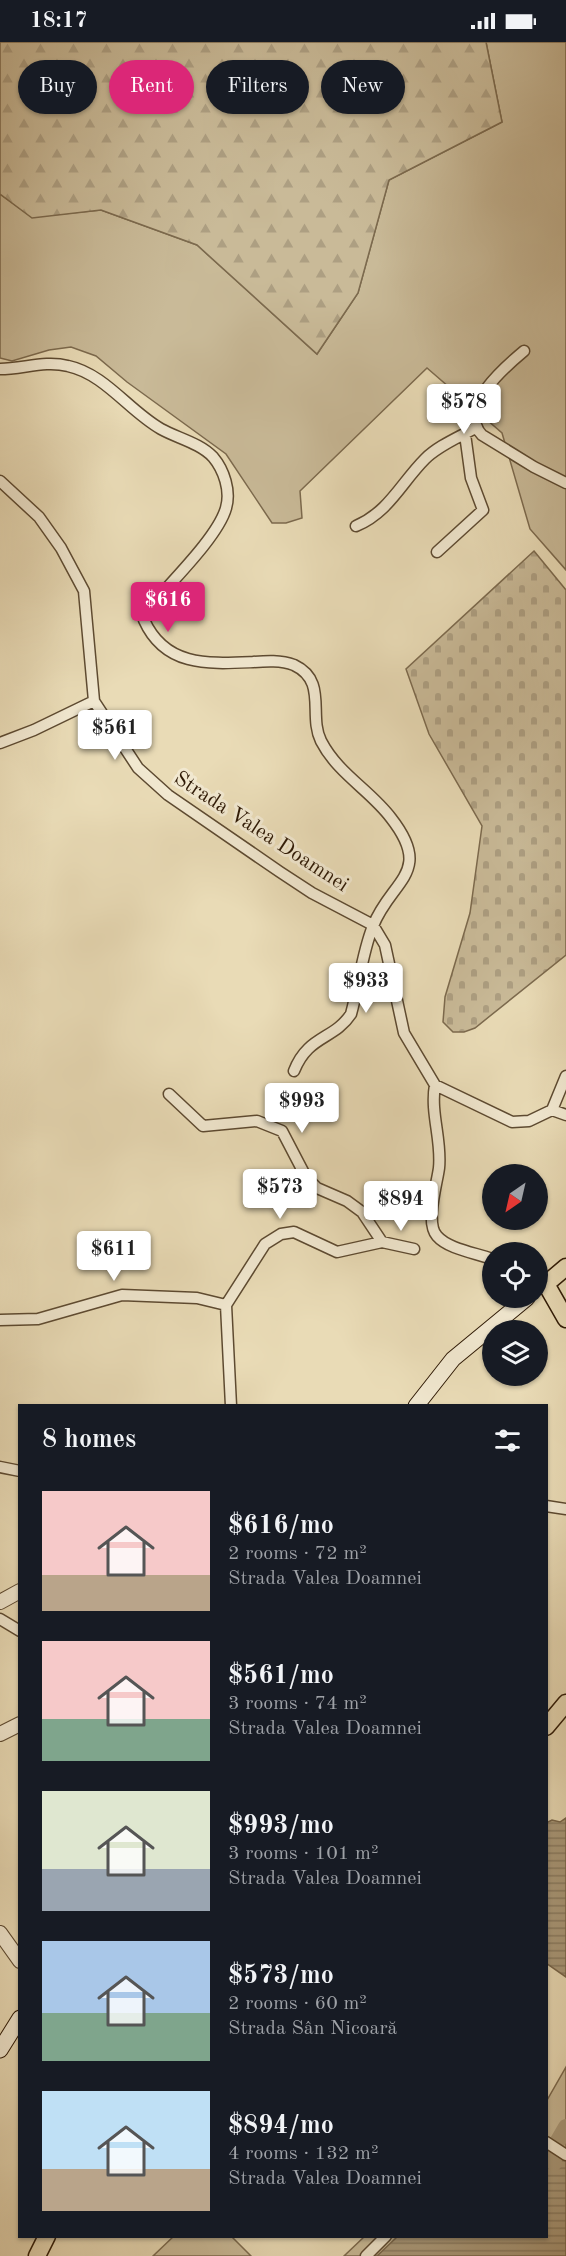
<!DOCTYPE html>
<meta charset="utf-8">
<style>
:root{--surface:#171b24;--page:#20242c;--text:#f1f3f6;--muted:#9ea1a6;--accent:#db2777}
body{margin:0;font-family:"Old Standard TT",serif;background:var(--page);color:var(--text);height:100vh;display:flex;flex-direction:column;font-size:22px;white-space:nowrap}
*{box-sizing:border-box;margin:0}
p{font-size:20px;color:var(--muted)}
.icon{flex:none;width:33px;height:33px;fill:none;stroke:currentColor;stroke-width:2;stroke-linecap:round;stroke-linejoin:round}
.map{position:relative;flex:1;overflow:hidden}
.drawer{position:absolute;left:18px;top:1362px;width:530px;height:834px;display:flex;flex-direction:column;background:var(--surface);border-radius:0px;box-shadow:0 2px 4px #0004}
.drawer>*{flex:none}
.banner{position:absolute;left:18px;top:18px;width:531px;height:54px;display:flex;gap:12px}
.needle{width:39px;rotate:214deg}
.controls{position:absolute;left:482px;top:1122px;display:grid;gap:12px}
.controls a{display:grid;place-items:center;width:66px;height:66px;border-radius:50%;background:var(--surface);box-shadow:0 2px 4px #0004;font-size:30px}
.price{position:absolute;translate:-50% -51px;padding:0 14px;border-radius:6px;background:#fff;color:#222;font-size:20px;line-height:39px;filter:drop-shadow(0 2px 3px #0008)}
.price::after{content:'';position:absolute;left:50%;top:36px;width:18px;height:14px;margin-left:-9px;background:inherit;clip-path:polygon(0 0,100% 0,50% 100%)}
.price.selected{background:var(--accent);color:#fff}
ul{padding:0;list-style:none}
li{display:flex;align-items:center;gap:18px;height:150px;padding:0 24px}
li span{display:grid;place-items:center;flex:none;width:168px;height:120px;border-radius:0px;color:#555}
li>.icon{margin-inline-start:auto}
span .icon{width:72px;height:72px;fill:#fffc;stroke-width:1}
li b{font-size:26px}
h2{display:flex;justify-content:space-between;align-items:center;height:72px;padding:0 24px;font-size:26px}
.pill{padding:0 21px;border-radius:27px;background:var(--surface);box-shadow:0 2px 4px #0004;font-size:21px;line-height:54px}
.pill.selected{background:var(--accent);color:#fff}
.status{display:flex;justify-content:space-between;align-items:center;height:42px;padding:0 30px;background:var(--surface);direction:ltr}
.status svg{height:16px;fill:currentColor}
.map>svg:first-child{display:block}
</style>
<div class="status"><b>18:17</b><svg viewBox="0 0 49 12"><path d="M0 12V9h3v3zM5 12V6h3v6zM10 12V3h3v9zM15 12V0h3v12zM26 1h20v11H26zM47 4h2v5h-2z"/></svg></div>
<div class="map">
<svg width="566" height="2214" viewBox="0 0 566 2214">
<defs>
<pattern id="forest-firs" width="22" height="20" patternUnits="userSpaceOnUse" patternTransform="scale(1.5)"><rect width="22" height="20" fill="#c9ba98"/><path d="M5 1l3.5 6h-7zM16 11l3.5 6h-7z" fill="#ad9f82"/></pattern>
<pattern id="cemetery-stones" width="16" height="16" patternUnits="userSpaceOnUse" patternTransform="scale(1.5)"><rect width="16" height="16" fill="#c9ba98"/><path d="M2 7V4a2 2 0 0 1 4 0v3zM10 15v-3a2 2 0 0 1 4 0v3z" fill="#ad9f82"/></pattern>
<pattern id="water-rules" width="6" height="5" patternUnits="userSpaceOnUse" patternTransform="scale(1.5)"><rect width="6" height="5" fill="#a9997a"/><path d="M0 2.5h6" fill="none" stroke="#8a7c62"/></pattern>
</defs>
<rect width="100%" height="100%" fill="#e9dbb6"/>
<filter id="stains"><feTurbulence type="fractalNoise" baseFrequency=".00333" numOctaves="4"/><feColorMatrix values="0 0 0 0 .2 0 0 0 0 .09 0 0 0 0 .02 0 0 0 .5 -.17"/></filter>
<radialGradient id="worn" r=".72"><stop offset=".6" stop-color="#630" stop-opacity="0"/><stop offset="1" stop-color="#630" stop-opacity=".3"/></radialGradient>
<path fill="#c9ba98" stroke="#7c6a4e" stroke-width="1.5" d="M486 0H566V528L530 487 502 391 427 326 300 449 302 476 286 481H272L226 412 127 340 96 314 71 305 49 308 12 319 0 316V152L32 175 101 168 197 203 317 312 358 251 389 138 502 80Z
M566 2025V2214H344L364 2195 546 2194V2060Z
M174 2194 232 2195 251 2214H153Z"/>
<path fill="url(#forest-firs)" stroke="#7c6a4e" stroke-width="1.5" d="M0 0H486L502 80 389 138 358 251 317 312 197 203 101 168 32 176 0 152Z"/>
<path fill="url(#cemetery-stones)" stroke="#7c6a4e" stroke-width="1.5" d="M534 509 566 548V913L475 986 464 990H453L443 980 445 955 470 871 482 784 429 692 406 627Z"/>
<path fill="url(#water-rules)" stroke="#78664b" stroke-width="1.5" d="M566 1776V1935L546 1921V1781L552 1778 560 1780Z
M546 2105 566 2119V2214H377L397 2195 546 2194Z"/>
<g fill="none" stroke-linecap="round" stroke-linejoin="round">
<path stroke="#a9997a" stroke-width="16" d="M554 2121 552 2109 566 2085"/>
<g stroke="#5d4a31" stroke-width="13">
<path id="minor" d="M524 309C506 324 456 366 482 393L534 425 566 441
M0 327C23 327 45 318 68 324 105 332 129 369 161 387 177 396 200 401 213 415 224 428 231 449 226 466 218 495 169 542 149 566L144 578C165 625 208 622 253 620 266 619 281 618 294 623 328 639 308 673 321 699 338 732 370 748 391 776 434 831 391 838 373 884 362 911 359 943 351 972 334 998 308 993 294 1029
M0 439 39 475 61 506 84 549 94 659 138 726 168 753 280 830 312 851 373 883 385 903 404 991 435 1043 512 1080 529 1079 552 1068
M356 484C389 470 401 441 425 417 439 403 460 395 477 385
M437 510 483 468 471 436 465 392
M0 701 34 688 94 659
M435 1043C430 1071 442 1098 439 1126 437 1142 425 1181 437 1194 448 1207 476 1211 492 1217
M169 1052 203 1084 257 1079 282 1089 306 1135 317 1146 347 1159 362 1170 382 1200
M552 1068 566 1034
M552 1068 566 1073
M0 1278 38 1277 122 1253 197 1256 226 1263
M231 1364 226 1263 265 1202 281 1192 294 1190 337 1210 382 1200 414 1207
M0 1425 20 1429
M546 1464 566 1467
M0 1577 20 1589
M546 2100 566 2113
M366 2214 386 2194"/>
</g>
<g stroke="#5d4a31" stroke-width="16">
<path id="tertiary" d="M0 1560 20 1549
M0 1692 20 1682
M0 1891 20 1919"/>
</g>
<g stroke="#2e1905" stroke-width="17">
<path id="secondary" d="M416 1364 453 1317 527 1256
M0 2008 20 1976"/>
</g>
<g stroke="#2e1905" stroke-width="19">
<path id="primary" d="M566 1225 546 1242 566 1277
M546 1685 566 1661
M37 2214 47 2194"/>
</g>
<use href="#minor" stroke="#f1e8d0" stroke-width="10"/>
<use href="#tertiary" stroke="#f1e8d0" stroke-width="14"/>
<use href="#secondary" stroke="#f1e8d0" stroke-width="15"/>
<use href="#primary" stroke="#e9dbb6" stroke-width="16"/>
</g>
<g text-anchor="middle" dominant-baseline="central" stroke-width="6" stroke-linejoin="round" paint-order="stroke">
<g font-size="21" fill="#2e1905" stroke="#f1e8d0">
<text transform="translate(261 790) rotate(33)">Strada Valea Doamnei</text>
</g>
</g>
<rect width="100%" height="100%" filter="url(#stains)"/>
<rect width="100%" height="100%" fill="url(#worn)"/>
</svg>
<div class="controls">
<a><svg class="needle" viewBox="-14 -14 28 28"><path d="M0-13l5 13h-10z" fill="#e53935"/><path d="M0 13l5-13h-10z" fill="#9ea1a6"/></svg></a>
<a><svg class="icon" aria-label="locate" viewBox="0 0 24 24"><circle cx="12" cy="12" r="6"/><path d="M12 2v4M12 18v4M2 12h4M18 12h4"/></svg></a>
<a><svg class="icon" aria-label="layers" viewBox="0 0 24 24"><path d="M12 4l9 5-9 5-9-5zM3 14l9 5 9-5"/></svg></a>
</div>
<b class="price" style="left:464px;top:393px">$578</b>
<b class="price selected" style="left:168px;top:591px">$616</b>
<b class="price" style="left:115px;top:719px">$561</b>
<b class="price" style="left:366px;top:972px">$933</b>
<b class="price" style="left:302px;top:1092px">$993</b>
<b class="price" style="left:280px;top:1178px">$573</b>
<b class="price" style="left:401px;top:1190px">$894</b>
<b class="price" style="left:114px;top:1240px">$611</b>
<div class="banner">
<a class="pill">Buy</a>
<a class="pill selected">Rent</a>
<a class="pill">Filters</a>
<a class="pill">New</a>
</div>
<section class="drawer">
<h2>8 homes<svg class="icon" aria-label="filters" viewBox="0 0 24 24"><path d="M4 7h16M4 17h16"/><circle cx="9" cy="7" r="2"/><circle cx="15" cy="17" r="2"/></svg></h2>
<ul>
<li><span style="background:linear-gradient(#f6c9c9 70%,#b9a48a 0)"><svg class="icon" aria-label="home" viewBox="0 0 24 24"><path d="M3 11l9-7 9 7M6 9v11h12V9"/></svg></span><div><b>$616/mo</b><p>2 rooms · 72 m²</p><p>Strada Valea Doamnei</p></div></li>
<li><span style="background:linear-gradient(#f6c9c9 65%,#7fa58c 0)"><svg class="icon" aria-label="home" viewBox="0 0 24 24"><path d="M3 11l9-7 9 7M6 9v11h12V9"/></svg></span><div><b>$561/mo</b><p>3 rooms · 74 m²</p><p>Strada Valea Doamnei</p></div></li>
<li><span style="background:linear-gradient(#dfe7d0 65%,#9aa5b1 0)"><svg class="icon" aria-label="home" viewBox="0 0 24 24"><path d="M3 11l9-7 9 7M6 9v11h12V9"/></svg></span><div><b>$993/mo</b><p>3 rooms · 101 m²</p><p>Strada Valea Doamnei</p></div></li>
<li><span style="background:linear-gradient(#a9c7e8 60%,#7fa58c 0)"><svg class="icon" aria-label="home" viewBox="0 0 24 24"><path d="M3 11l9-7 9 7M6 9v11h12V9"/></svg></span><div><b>$573/mo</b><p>2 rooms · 60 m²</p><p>Strada Sân Nicoară</p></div></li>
<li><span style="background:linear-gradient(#bfe0f5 65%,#b9a48a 0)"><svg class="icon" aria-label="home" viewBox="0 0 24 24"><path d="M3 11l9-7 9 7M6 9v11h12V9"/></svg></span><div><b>$894/mo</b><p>4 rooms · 132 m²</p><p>Strada Valea Doamnei</p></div></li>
</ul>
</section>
</div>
